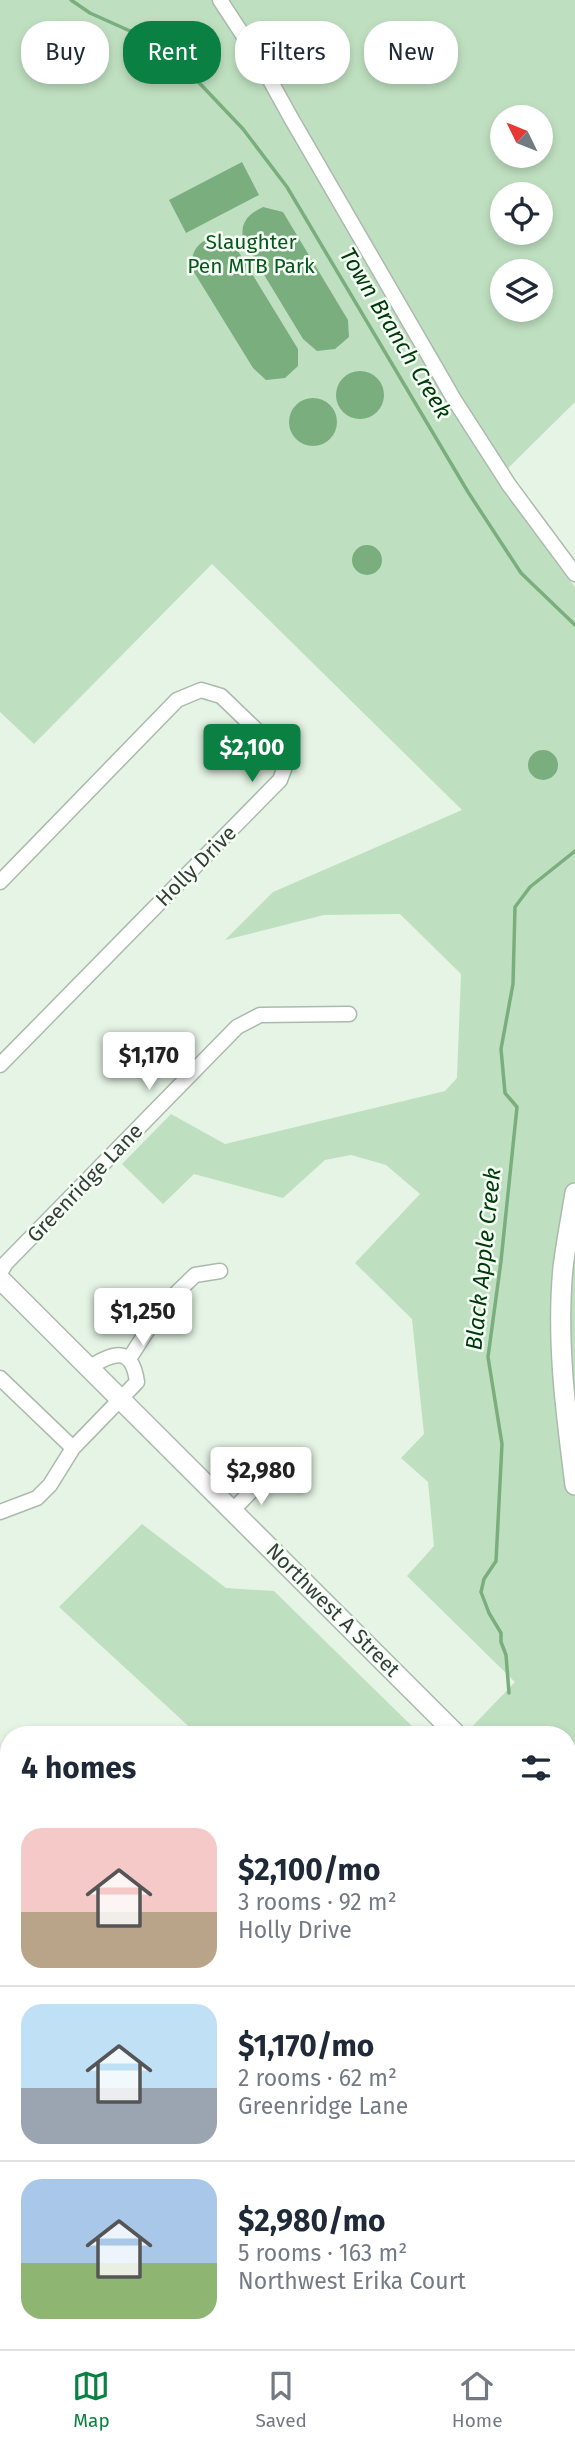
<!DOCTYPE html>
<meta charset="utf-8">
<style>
:root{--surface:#fff;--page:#f2f2f3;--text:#1f2937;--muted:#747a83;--line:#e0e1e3;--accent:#0b8043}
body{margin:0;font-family:"Fira Sans",sans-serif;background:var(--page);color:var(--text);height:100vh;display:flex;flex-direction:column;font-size:26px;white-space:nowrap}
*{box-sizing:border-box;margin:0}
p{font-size:23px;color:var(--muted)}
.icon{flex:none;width:38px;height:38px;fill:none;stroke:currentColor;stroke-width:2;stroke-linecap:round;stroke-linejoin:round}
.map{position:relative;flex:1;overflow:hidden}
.sheet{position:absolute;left:0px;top:1726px;width:576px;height:625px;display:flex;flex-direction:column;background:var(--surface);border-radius:28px 28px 0 0;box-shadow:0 4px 10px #0003}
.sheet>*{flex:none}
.top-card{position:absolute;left:21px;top:21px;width:534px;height:63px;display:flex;gap:14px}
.needle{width:46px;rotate:313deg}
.fabs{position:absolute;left:490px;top:105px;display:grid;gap:14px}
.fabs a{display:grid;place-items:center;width:63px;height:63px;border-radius:50%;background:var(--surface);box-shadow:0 4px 10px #0003;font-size:35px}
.price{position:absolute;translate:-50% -60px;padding:0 16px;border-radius:7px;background:#fff;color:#222;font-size:23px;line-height:46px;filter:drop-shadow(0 2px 4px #0008)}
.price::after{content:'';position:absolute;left:50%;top:42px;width:21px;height:16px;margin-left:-10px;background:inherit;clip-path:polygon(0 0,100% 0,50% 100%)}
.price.on{background:var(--accent);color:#fff}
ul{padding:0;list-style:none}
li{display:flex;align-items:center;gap:21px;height:175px;padding:0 21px}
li+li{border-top:2px solid var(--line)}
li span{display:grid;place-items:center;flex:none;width:196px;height:140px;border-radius:21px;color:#555}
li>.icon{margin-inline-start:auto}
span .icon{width:84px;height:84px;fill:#fffc;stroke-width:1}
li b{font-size:30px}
h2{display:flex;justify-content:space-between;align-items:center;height:84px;padding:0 21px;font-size:30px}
.tag{padding:0 24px;border-radius:28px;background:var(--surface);box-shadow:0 4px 10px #0003;font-size:24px;line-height:63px}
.tag.on{background:var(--accent);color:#fff}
.tab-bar{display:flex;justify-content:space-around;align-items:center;height:98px;border-top:2px solid var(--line);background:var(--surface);font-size:19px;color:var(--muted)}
.tab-bar a{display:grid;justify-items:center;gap:4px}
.tab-bar .on{color:var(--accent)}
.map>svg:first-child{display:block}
</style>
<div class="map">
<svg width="575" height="2349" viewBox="0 0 575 2349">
<rect width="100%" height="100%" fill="#e5f4e5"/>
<path fill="#bfe0c0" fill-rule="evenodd" d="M0 0H575V402L497 479 575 587V1768L567 1770V1734H465L515 1682 407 1576 434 1546 428 1482 401 1458 424 1434 412 1319 355 1263 420 1194 386 1165 351 1155 325 1160 283 1198 194 1174 163 1204 122 1164 171 1114 225 1144 445 1091 457 1078 461 974 400 914 324 915 225 940 273 892 462 810 212 564 34 744 0 712ZM502 117H541V156H502ZM502 194H541V233H502ZM502 271H541V310H502Z
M142 1524 226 1588 274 1591 420 1734H197L59 1607Z
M567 1894 575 1902V2349H445L437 2342H567Z"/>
<path fill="#7aae7e" d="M242 162 259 195 186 233 169 200Z
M263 207 283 212 348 320 349 337 335 349 317 351 303 339 243 240C240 222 248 214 263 207Z
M213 236 232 241 298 349V366L285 378 266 380 253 368 192 269C190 251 198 243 213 236Z
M336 395a24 24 0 1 1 48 0a24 24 0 1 1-48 0Z
M289 422a24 24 0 1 1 48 0a24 24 0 1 1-48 0Z
M352 560a15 15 0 1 1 30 0a15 15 0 1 1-30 0Z
M528 765a15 15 0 1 1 30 0a15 15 0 1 1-30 0Z"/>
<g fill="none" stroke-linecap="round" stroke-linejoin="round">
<path stroke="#7aae7e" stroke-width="3.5" d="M71 0 90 13 130 31 188 71 243 129 287 187 468 492 521 573 575 625
M509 1693 506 1655 501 1642V1633L489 1613 481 1592 484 1579 496 1561 502 1444 488 1357 501 1261 517 1107 505 1093 501 1049 513 984 515 907 530 887 575 851
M574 1930 571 1946 575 1947
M567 2149 575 2137
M513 2342 516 2349"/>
<g stroke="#abbaac" stroke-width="17">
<path id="street" d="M220 0 256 55 291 118 455 401 509 485 575 574
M0 882 177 700 201 690 221 696 273 746 286 764 280 780 0 1065
M0 1273 6 1263 237 1027 260 1015 349 1014
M129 1359 163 1306 195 1275 220 1271
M0 1378 73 1448
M233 1510 263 1479
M0 1512 37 1498 50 1485 73 1448 137 1382C132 1346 114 1352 90 1367
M361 2342 369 2349"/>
</g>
<g stroke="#abbaac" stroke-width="22">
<path id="secondary" d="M575 1193C571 1218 566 1243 563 1268 556 1340 566 1414 575 1485
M0 1279 456 1734
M567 1779 575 1764
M567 1848 575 1856
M214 2349 220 2342"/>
</g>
<use href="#street" stroke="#fff" stroke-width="14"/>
<use href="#secondary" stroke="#fff" stroke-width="19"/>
</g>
<g text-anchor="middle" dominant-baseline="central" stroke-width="5" stroke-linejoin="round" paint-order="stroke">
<g font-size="21" fill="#07581b" stroke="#f6fff6">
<text x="251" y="242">Slaughter<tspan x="251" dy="24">Pen MTB Park</tspan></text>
</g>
<g font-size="21" fill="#373d37" stroke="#f6fff6">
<text transform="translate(196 866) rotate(-45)">Holly Drive</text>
<text transform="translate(85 1183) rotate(-46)">Greenridge Lane</text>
<text transform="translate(333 1610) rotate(45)">Northwest A Street</text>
</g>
<g font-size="23" font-style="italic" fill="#003a0b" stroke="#f6fff6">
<text transform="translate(396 333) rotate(59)">Town Branch Creek</text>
<text transform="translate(483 1259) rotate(-84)">Black Apple Creek</text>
</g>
</g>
</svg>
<div class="fabs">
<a><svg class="needle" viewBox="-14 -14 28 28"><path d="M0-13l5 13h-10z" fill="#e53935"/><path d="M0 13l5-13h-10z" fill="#747a83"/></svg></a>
<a><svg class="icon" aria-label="locate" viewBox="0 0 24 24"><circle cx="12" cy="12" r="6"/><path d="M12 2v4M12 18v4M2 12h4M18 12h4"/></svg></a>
<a><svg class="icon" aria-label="layers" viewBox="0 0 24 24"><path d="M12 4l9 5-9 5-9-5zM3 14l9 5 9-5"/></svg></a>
</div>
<b class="price on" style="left:252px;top:784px">$2,100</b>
<b class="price" style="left:149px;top:1092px">$1,170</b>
<b class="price" style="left:143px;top:1348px">$1,250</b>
<b class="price" style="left:261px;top:1507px">$2,980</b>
<div class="top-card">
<a class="tag">Buy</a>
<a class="tag on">Rent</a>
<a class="tag">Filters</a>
<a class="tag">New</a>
</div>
<section class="sheet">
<h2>4 homes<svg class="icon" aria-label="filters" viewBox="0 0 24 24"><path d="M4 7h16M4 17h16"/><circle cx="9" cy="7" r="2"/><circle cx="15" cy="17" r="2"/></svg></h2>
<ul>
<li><span style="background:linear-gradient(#f6c9c9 60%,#b9a48a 0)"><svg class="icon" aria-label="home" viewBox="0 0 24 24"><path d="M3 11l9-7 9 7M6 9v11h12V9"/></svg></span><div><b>$2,100/mo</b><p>3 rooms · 92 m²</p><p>Holly Drive</p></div></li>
<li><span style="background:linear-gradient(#bfe0f5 60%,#9aa5b1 0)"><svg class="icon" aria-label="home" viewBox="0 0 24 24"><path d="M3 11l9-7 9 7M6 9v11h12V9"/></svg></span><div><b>$1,170/mo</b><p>2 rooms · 62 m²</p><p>Greenridge Lane</p></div></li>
<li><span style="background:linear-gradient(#a9c7e8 60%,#8fb573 0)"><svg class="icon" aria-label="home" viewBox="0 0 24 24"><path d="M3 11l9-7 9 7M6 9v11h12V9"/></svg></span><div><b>$2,980/mo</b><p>5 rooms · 163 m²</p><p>Northwest Erika Court</p></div></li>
</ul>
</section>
</div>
<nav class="tab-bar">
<a class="on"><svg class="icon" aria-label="map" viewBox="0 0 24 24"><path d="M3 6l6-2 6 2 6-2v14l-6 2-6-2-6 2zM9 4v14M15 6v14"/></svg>Map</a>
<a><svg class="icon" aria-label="saved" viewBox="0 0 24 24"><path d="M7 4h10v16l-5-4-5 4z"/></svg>Saved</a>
<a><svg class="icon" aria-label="home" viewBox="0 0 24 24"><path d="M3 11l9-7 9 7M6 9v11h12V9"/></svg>Home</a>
</nav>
